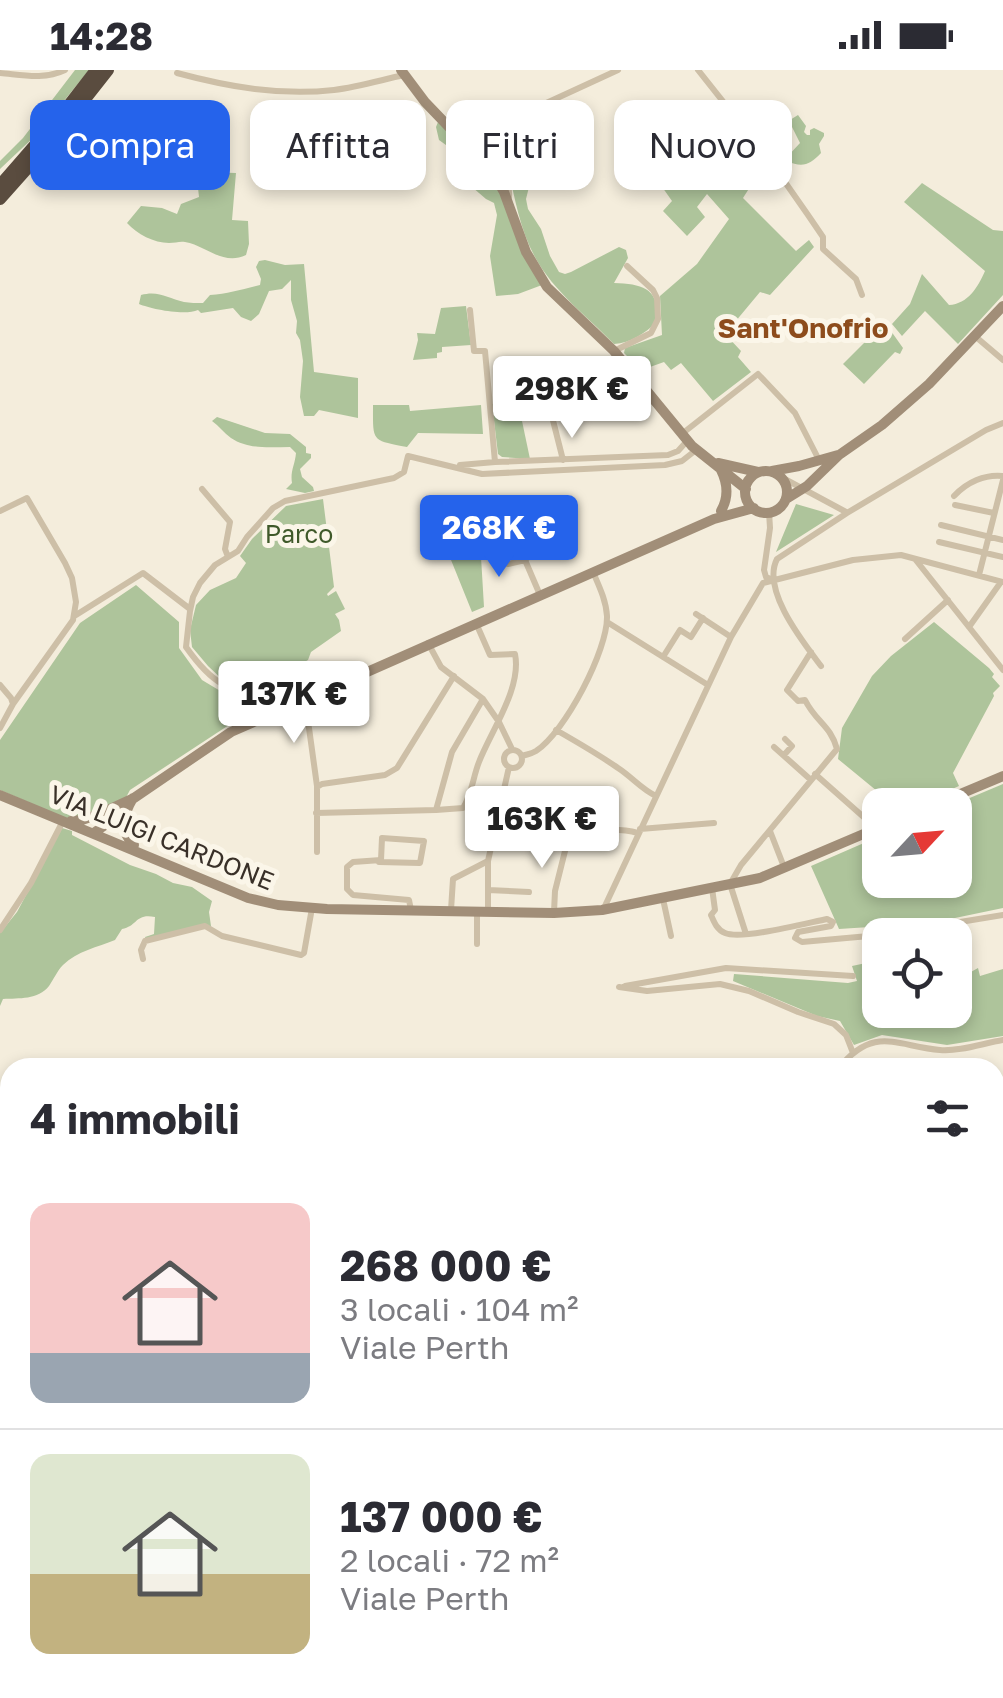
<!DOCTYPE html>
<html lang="it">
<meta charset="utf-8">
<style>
:root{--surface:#fff;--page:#f7f7f7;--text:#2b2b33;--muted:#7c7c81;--line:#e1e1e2;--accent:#2563eb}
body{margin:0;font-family:"Golos Text",sans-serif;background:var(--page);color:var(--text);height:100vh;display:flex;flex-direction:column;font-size:38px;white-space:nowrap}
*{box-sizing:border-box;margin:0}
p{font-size:32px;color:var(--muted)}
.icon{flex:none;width:55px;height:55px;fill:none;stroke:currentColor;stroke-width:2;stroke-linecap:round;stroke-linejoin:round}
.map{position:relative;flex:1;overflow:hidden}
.sheet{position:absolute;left:0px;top:988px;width:1005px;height:642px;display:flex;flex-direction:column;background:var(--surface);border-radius:30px 30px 0 0;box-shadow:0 5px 15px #0003}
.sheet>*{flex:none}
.banner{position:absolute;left:30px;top:30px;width:945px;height:90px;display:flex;gap:20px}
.needle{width:65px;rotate:64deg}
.controls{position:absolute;left:862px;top:718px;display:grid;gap:20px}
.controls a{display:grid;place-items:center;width:110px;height:110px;border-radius:20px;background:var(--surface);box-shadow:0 5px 15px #0003;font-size:50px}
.price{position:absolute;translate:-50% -85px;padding:0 22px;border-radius:10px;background:#fff;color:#222;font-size:32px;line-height:65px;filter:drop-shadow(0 2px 5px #0008)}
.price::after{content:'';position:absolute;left:50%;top:60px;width:30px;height:22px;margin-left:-15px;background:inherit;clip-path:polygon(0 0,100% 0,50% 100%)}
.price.selected{background:var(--accent);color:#fff}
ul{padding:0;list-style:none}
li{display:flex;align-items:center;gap:30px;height:250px;padding:0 30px}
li+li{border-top:2px solid var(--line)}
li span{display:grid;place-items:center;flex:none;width:280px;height:200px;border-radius:20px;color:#555}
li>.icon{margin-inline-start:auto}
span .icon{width:120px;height:120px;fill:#fffc;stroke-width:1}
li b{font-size:42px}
h2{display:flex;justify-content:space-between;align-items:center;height:120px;padding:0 30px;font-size:42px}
.tag{padding:0 35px;border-radius:20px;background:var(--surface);box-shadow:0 5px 15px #0003;font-size:35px;line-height:90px}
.tag.selected{background:var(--accent);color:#fff}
.status{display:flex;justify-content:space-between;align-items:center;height:70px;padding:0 50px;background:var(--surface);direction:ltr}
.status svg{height:28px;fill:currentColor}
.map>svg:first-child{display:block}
</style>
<div class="status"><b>14:28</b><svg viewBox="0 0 49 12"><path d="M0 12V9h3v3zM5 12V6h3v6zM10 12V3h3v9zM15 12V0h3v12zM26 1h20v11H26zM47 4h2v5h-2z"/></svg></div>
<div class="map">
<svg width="1003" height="1628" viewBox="0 0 1003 1628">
<rect width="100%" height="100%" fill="#f4eddc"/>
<path fill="#aec49b" d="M75 0H89L37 64 0 99V91L23 68Z
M798 45 806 56 804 62 807 65H810V60L814 58 824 63V66L819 74 821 83C810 95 802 98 787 91L786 88 800 73 790 53V50Z
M438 52 493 107 542 215 518 224 496 226 490 186 497 145 494 133 486 129 472 117V112L478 108 457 83 439 70 436 57Z
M736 52 756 76 760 72C780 74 770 90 767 102L757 106 743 128 796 181 809 170 814 177 770 225 760 222 725 264 741 281 738 287 751 302 713 331 681 293 671 300 664 292 650 297 644 291 634 293 624 283 625 278 662 265 660 226 697 194 729 149 707 124 697 137 705 147 687 166 663 141 672 131 660 114Z
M510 83 529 117 526 129 528 139 541 159 550 186 559 202 565 204 571 202 619 177 626 180 628 188 614 213C644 214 660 219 657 252 645 263 631 273 614 274 588 247 553 221 535 187 519 158 514 123 506 90Z
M205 102 236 103 232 150 248 151 249 174 246 185C223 196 207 176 185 172 180 171 175 173 169 173 154 173 137 164 127 153L141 136 162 138 177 144 181 134 199 127 198 118Z
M922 113 993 160 1003 161V225L958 274 925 241 902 266 892 254 910 234 922 204 949 235C968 234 978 217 985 201L904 132Z
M265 190 285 195 304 194 314 302 358 308V348L319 340 314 346H304L300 327 303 291 300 270 296 263 297 251 291 230V210L282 219 269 221 259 244 251 251 241 247 233 238 201 243 198 240C185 246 151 239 139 234L141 225C158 220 168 228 184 232 190 233 196 233 203 233L210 225C228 224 242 219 260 215L261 209 256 197 259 191Z
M466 236 471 275 442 277V282L437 283V288L413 290 418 270 417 263 435 264 441 238Z
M886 254 903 278 900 284 895 282 864 314 843 294 881 256Z
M518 332 530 389 502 387 498 384 492 334Z
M373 335H409L410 341 481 335 483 364 418 363 407 377C371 370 373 372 373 335Z
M217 347 265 363 290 364 306 377V383L311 384V388L300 399 302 407 313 417 314 421 305 423 286 419 292 413C290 401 295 395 296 383L290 377C271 377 249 380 231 368 224 363 219 356 212 351Z
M323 429 334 517 327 524 328 526 336 521 345 539 335 544 339 550 341 561 311 582 308 590 264 615 242 618 226 613 208 596 192 577 190 560 196 535 210 520 236 508 246 493 240 486 252 469 286 436Z
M796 434 834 445 776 482Z
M470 470H480L484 537 472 542 449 485 458 476Z
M136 515 179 552V578L202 610 227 625 241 629H254L314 608 322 611 235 651 130 720 123 733 72 751 0 720V670L80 553Z
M934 552 989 598 994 604 992 607 1000 616 993 623 994 626 953 703 959 716 916 735H894L838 689 842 658 872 606 891 586Z
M1003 714V838L931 853 839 859 811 796 880 766V810H955L953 735Z
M62 758 72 761V765L130 795 156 804 173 813 192 817 212 831 209 842 211 856 146 870 145 867 154 864 155 847C135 843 138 856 122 859L115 870C98 877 77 881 63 895 57 901 54 909 49 916 38 930 19 928 3 929L0 936V863L17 842Z
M880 890V940H955V904L960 908 978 898 980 906 1003 899V966L947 975 882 965 854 975 840 951 817 946 733 911 734 904 848 913 857 911 852 896Z"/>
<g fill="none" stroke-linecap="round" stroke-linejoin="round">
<path stroke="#cdbfa7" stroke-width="6" d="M698 0 771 92 808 145 823 167V179L856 209 862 225
M0 3C23 5 44 10 65 0
M177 3C229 17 280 26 334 20 358 17 381 10 404 5
M446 53 465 57 493 81 504 80C497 94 511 110 509 127
M504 80 532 44 542 35 618 0
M470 240 474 281H485L495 392
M976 267 1003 290
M614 281 651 263 658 249 657 228 653 220 627 196
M541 303 563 390
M683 363 758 304 795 343 819 390
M460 395 495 392 668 385 678 381 687 371
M781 407 846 442
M202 419 230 452 225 479 228 487
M954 426C967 412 985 404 1003 406
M955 435 994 443
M0 441 27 428 65 493 72 508 76 532 73 550 13 634
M769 442 770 458 764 500 766 507 773 510
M526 446 557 456
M538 450 532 484 525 490 540 525
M941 455 1003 470
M939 472 1003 487
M497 474 508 494 525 490
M915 489 1003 600
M979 505 1003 410
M696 544 731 567
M76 545 143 503 190 539
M607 552 708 615
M969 557 1001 512
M905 569 948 530
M428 573 441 597 483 629 499 652 512 679
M663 587 680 560 691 567 703 548
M821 596C803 572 761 520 777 489L847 443 986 360 1003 353
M0 615 11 628 13 634 0 658
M330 616 324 602C304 602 289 608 271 615 231 631 208 608 186 577L190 541 193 527 200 513 215 495 238 481 247 467 273 438 285 431 394 408 404 402 408 386 482 404 665 395 682 391 696 380
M302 630 309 658 317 716
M556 660C577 672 598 684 618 698 632 707 641 719 656 726
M774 677 811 710
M504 689a9 9 0 1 1 18 0a9 9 0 1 1-18 0Z
M784 685 792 676 785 669
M522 686C528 684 531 684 536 681 565 662 608 580 607 546 606 530 599 516 593 502
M815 704 876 758
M436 740 463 738C472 724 473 707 479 692 491 661 522 618 515 584L490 585 476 553
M316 743 436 740 452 682 483 629
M640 759 714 753
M770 761 784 797
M546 762C577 765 608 755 638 763
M317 782V717L322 714 385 705 397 698 454 606
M379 792 420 793 424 771 382 768 381 790 353 792 347 797V819L353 825 409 830 411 840
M712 818 715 840 711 845C714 852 717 860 725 863 742 870 807 853 827 849L833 852 831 856 798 862 795 868 802 872 880 865
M488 820 529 822
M663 829 671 866
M604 838 731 567 763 513 853 490 901 485 1003 512
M451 840 453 809 488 791 509 697
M488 841V791
M554 842 555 821 569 765
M477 843V874
M0 860 31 813 63 751
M746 864 730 814 741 795 837 679C831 656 816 652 805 630L798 631 787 620 811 582
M881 865 1003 845
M143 889 141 880 145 871 205 856 222 866 301 885 304 883 312 838
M625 916 726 898 853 906
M619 917 647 921 720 914 749 921 798 942 834 954 846 965 853 983
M839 998C874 955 896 976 940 980 959 982 984 973 1003 970
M750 1620 756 1628
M602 1628 614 1620
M766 1628 776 1620"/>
<path stroke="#a18e78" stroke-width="10" d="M401 0 425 32 493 103 504 122 526 182 547 217 614 281 692 376 746 419
M718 393 758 402
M772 401 799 396 838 385
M745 422a21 21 0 1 1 42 0a21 21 0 1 1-42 0Z
M786 429 807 416 839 385 882 355 929 314 1003 236
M721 441C729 427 728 414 721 400
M0 725 248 828 278 835 327 839 554 843 602 840 760 808 880 757
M133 728C123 745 119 761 134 775
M934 735 1003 706
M71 751 82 750 99 744 134 728 231 662 714 449 754 438
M95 762 111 751 121 735
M995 1470 1003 1461"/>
<path stroke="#7b6b58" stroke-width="11" d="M995 1528 1003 1524
M852 1628 859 1620"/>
<path stroke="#5a4c3f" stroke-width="12" d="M0 115 62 44 96 0
M0 129 56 66 108 0"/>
</g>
<g text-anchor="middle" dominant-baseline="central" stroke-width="10" stroke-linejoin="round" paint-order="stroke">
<g font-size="25" fill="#3f592a" stroke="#fbf6e9">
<text x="299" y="463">Parco</text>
</g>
<g font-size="25" fill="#393028" stroke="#fbf6e9">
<text transform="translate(162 767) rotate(22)">VIA LUIGI CARDONE</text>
</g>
<g font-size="28" font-weight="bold" fill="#8d4c1c" stroke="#fbf6e9">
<text x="803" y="257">Sant'Onofrio</text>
</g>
</g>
</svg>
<div class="controls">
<a><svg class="needle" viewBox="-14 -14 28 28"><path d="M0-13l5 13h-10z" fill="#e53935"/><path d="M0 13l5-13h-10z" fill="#7c7c81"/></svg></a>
<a><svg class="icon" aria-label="locate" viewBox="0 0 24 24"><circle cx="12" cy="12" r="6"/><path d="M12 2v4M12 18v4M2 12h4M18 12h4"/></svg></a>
</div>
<b class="price" style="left:572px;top:371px">298K €</b>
<b class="price selected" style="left:499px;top:510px">268K €</b>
<b class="price" style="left:294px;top:676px">137K €</b>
<b class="price" style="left:542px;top:801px">163K €</b>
<div class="banner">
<a class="tag selected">Compra</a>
<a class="tag">Affitta</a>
<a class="tag">Filtri</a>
<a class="tag">Nuovo</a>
</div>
<section class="sheet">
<h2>4 immobili<svg class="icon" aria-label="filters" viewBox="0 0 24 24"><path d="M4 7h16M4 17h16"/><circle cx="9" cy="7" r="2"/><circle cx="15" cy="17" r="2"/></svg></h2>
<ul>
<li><span style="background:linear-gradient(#f6c9c9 75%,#9aa5b1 0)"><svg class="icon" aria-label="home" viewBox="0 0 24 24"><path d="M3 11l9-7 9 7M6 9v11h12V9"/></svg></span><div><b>268 000 €</b><p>3 locali · 104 m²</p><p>Viale Perth</p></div></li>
<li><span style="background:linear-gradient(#dfe7d0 60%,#c2b280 0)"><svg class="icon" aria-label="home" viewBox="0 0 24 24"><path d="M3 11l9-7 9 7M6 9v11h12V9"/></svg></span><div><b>137 000 €</b><p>2 locali · 72 m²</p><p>Viale Perth</p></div></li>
</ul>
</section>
</div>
